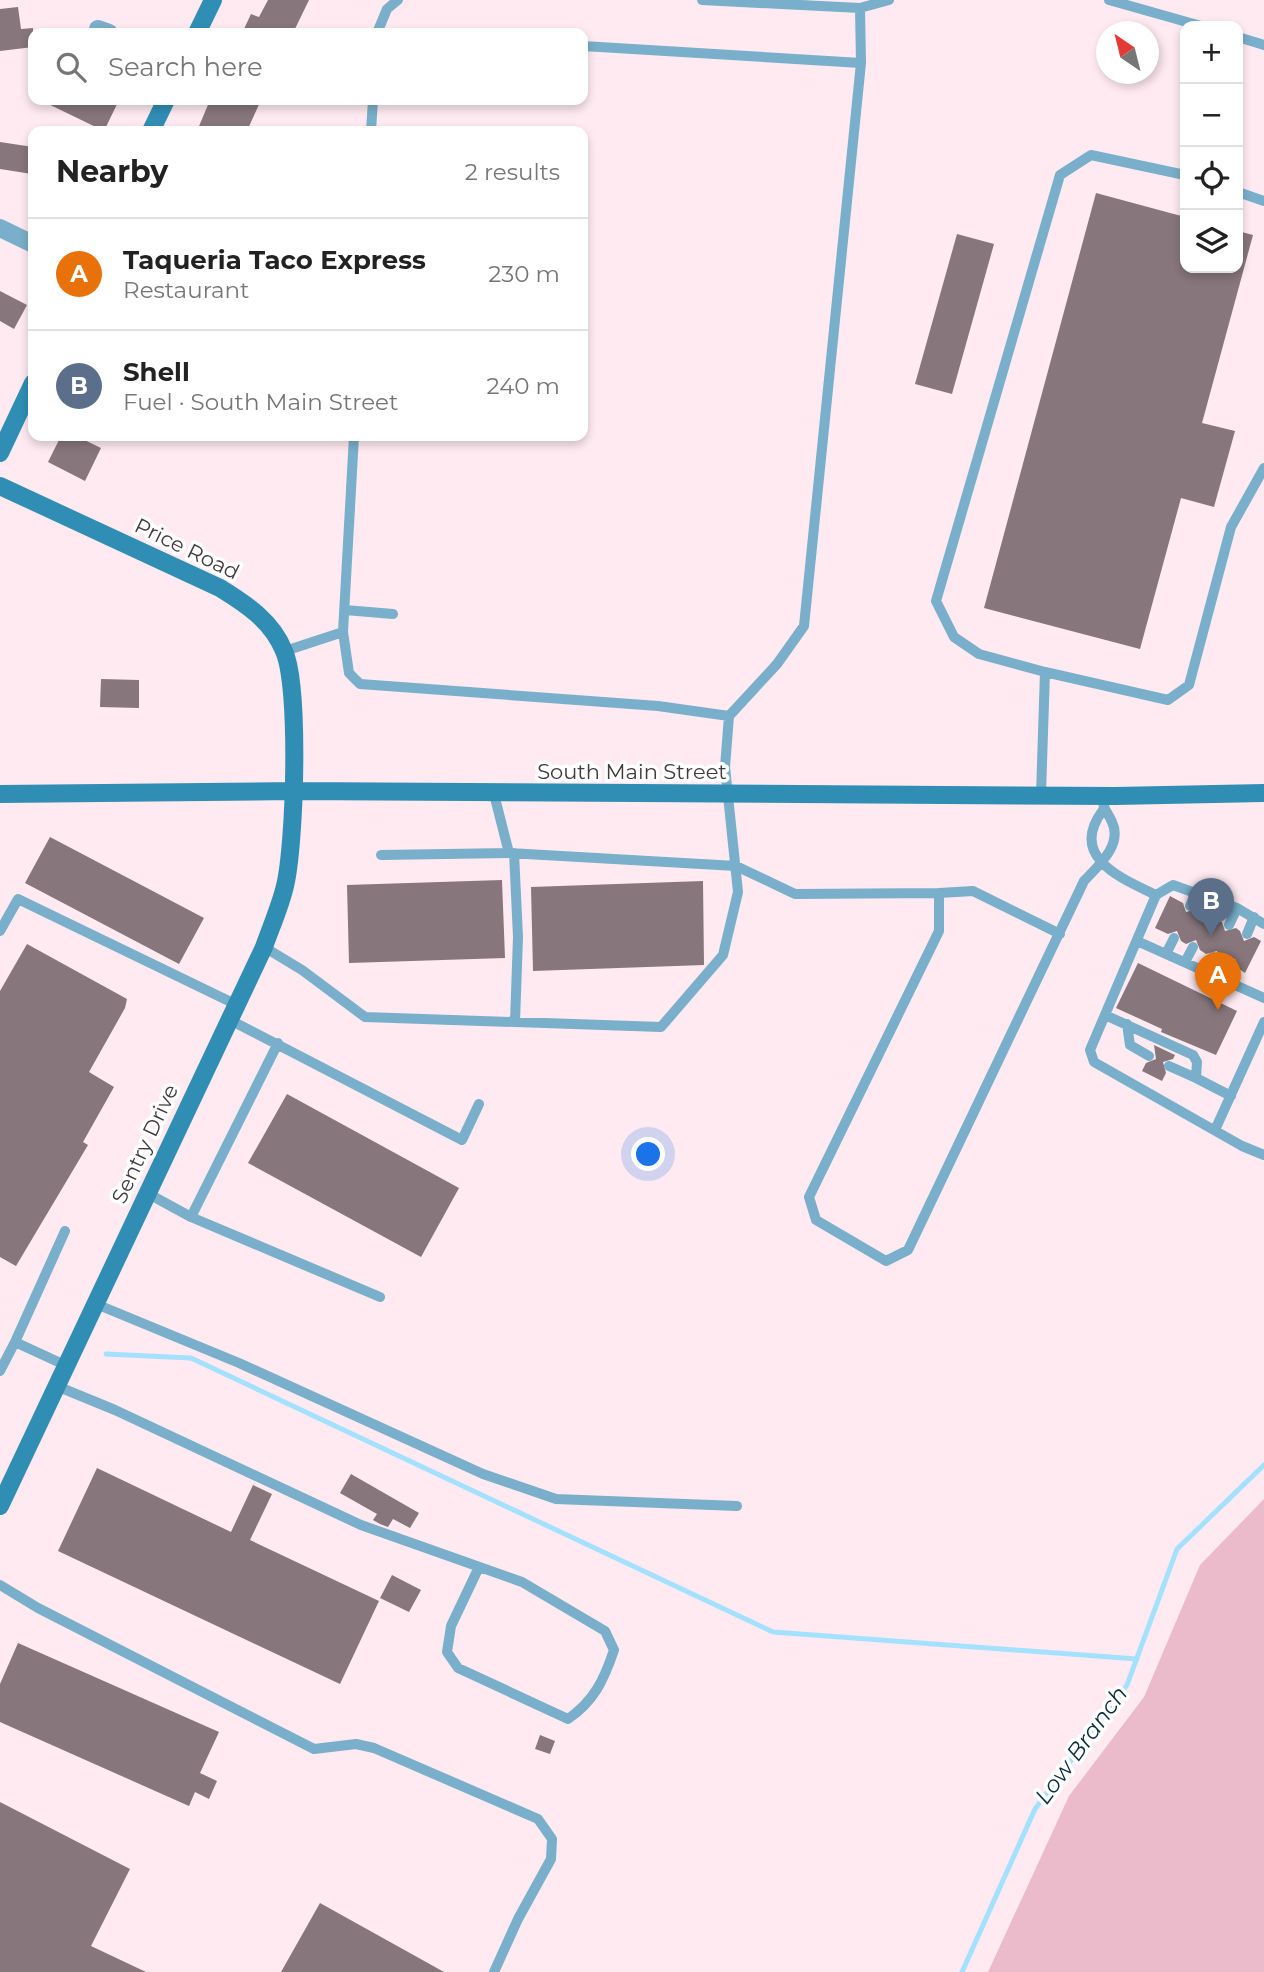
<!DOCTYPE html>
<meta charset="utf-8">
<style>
body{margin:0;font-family:Montserrat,sans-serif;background:#f6f6f6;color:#222}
.controls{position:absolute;right:21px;top:21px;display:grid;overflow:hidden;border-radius:14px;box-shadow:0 4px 10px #0003}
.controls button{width:63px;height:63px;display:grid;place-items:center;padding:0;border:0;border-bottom:2px solid #e0e0e0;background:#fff;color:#222;font:35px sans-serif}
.compass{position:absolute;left:1096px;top:21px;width:63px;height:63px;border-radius:50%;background:#fff;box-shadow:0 4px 10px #0003;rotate:325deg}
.you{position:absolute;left:649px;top:1155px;width:24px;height:24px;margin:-18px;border:5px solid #fff;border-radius:50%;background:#1a73e8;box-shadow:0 0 0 10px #1a73e833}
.badge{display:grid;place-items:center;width:46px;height:46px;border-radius:50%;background:#2563eb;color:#fff;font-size:23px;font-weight:700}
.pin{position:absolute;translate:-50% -58px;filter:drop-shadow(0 2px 4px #0008)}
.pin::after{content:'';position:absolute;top:37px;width:24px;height:21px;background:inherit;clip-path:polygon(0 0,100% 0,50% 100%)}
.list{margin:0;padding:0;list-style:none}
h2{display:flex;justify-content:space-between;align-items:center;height:91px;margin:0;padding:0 28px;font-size:30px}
h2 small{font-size:23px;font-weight:400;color:#767676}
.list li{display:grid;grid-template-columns:46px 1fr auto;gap:21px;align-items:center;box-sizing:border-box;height:112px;padding:0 28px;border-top:2px solid #e0e0e0}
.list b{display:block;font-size:26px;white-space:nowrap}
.list p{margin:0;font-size:23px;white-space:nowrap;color:#767676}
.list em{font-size:23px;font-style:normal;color:#767676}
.icon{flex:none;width:38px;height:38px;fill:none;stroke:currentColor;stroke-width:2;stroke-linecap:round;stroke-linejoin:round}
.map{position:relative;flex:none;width:1264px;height:1972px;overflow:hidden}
.search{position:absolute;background:#fff;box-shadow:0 4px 10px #0003;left:28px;top:28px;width:560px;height:77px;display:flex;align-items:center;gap:18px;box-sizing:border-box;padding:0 24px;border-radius:14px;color:#767676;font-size:26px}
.panel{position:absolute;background:#fff;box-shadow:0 4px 10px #0003;left:28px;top:126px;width:560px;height:315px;border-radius:14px}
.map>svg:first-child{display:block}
.green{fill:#ebbacb}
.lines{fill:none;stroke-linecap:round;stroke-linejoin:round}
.stream{stroke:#a4e1fe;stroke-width:5}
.building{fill:#87767b}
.lane{stroke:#79afca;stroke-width:10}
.street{stroke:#79afca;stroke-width:18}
.secondary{stroke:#308eb5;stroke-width:18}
.labels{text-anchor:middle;stroke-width:7;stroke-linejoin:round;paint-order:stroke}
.street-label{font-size:21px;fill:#423a3c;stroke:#fff}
.water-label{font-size:23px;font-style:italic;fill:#092e3e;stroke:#fff}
</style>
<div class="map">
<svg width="1264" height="1972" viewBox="0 0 1264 1972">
<rect width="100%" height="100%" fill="#feeaf0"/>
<path class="green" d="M 1264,1499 L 1264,1972 L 988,1972 L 1069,1796 L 1144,1697 L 1200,1565 Z"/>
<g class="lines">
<path class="stream" d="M 106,1354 L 191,1358 L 773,1632 L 1137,1659
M 962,1972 L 1035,1809 L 1127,1685 L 1177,1549 L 1264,1465"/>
</g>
<path class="building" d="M 268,0 L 309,0 L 293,33 L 253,33 L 244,29 L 251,14 L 259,17 Z
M 18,7 L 21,29 L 33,28 L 33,47 L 0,51 L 0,9 Z
M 40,100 L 119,100 L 104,131 Z
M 210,100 L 261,100 L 247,131 L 197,131 Z
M 0,142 L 33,147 L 32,174 L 0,169 Z
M 1096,193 L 1185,217 L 1185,268 L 1238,268 L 1238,231 L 1253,235 L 1202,423 L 1235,431 L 1214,507 L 1181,498 L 1140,649 L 984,608 Z
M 957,234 L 994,244 L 952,394 L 915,384 Z
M 0,291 L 27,305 L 14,329 L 0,321 Z
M 61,436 L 76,436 L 101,448 L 85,481 L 48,462 Z
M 101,679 L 139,680 L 139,708 L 100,707 Z
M 50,837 L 204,918 L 179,964 L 25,883 Z
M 502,880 L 505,958 L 349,963 L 347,885 Z
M 703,881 L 704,965 L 533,971 L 531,887 Z
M 1170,896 L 1183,903 L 1186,912 L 1197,909 L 1202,912 L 1206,922 L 1215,919 L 1222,922 L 1225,931 L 1236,928 L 1240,931 L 1244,941 L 1254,937 L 1261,941 L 1245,973 L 1239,969 L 1235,959 L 1225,963 L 1220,960 L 1217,951 L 1206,954 L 1200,950 L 1196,940 L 1186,944 L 1181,941 L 1177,931 L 1168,934 L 1155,928 Z
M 27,944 L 127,999 L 125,1008 L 89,1072 L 114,1087 L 83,1142 L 88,1145 L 16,1266 L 0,1257 L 0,991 Z
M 1138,963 L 1237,1011 L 1216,1055 L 1161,1032 L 1162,1029 L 1116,1008 Z
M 1154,1045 L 1175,1055 L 1173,1059 L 1163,1062 L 1166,1073 L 1162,1081 L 1142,1071 L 1146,1063 L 1156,1059 Z
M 287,1094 L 459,1188 L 421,1257 L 248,1163 Z
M 97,1468 L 231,1532 L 253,1485 L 272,1494 L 250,1540 L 379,1601 L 340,1684 L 58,1551 Z
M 351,1474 L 419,1513 L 410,1528 L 393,1519 L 388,1527 L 380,1524 L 373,1520 L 377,1514 L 340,1493 Z
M 392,1575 L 421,1590 L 409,1612 L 380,1598 Z
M 18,1643 L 219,1732 L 200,1773 L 217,1781 L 209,1799 L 195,1792 L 189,1806 L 0,1722 L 0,1684 Z
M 540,1735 L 555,1741 L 550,1754 L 535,1749 Z
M 0,1802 L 130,1869 L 91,1946 L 146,1972 L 0,1972 Z
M 320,1903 L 444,1972 L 281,1972 Z"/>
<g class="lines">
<path class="lane" d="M 702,0 L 860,8 L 889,0
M 1109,0 L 1201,26
M 377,33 L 387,9 L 398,0
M 1238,37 L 1264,45
M 583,46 L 861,63
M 371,131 L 373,100
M 1238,192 L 1264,201
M 354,436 L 343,632 L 349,673 L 360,684 L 658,706 L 729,716
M 345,610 L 393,614
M 285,651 L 343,632
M 1045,672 L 979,654 L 954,637 L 936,601 L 1060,175 L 1091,155 L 1185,175
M 494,794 L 509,853 L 736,866 L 795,894 L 939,893 L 939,931 L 809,1197 L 816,1220 L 886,1261 L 908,1250 L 1084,881 C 1098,866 1123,845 1112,822 C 1107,811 1103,809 1102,796
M 1041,794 L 1045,672 L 1168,700 L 1189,685 L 1231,527 L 1264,468
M 1103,810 C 1068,857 1121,878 1156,895
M 514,853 L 518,937 L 515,1022
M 381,855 L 509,853
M 939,893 L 973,891 L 1060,934
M 1190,906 L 1196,892
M 1209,915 L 1215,900
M 1264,924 L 1237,908 L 1173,885 L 1156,895 L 1090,1050 L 1094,1062 L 1242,1146 L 1264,1155
M 1229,925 L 1237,908
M 0,931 L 18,899 L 235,1004
M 1247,934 L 1254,917
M 1137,941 L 1264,998
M 264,947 L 302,970 L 365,1017 L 661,1027 L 723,955 L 738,892 L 725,767 L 729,716 L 777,664 L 804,626 L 861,63 L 860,8
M 1166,954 L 1174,938
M 1185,962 L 1193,947
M 1206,972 L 1213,957
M 1224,980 L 1232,966
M 1105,1015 L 1193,1055 L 1197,1062 L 1196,1078 L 1231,1096
M 228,1019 L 462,1140 L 479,1104
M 1127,1024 L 1130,1045 L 1149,1056
M 1169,1066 L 1196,1078
M 1215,1130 L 1264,1022
M 147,1193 L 191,1217 L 380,1297
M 191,1217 L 278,1043
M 96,1304 L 239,1363 L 483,1474 L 556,1499 L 737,1506
M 15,1342 L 65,1231
M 0,1371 L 15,1342 L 67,1366
M 59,1387 L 115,1410 L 361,1525 L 522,1582 L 605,1631 L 614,1650 C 604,1680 594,1701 568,1719 L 458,1668 L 447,1652 L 451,1626 L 479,1567
M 0,1585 L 38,1608 L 314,1749 L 356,1744 L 374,1748 L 538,1819 L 552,1839 L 551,1859 L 518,1919 L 494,1972"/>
<path class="street" d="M 98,29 L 109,33
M 0,228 L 33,244"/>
<path class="secondary" d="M 197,33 L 213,0
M 151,131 L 166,100
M 0,453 L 33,383
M 0,486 L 220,588 C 246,604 272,621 284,651 C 300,687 295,845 285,886 C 280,907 271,927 264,947 L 0,1506
M 0,794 L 293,791 L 1115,796 L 1264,793"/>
</g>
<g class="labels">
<g class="street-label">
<text transform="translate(187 549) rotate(26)" y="7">Price Road</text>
<text x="632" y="779">South Main Street</text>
<text transform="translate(145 1144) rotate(-65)" y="7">Sentry Drive</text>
</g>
<g class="water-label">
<text transform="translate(1081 1745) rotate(-54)" y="8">Low Branch</text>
</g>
</g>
</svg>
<div class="controls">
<button>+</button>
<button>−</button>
<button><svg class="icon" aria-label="locate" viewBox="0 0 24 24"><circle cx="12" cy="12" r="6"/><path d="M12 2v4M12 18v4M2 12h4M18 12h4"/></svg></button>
<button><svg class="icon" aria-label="layers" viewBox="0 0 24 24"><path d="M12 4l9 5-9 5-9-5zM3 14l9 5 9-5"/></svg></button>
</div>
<svg class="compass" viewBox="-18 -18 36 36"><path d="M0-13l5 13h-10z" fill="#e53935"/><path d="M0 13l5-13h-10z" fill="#767676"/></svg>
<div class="you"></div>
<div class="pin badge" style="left:1218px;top:1010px;background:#e8710a">A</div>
<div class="pin badge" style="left:1211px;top:936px;background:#5c6f8a">B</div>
<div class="search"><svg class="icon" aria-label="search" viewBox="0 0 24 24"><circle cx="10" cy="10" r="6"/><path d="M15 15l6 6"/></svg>Search here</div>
<section class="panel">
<h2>Nearby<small>2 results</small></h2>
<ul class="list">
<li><span class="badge" style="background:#e8710a">A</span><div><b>Taqueria Taco Express</b><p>Restaurant</p></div><em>230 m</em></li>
<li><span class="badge" style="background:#5c6f8a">B</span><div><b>Shell</b><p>Fuel · South Main Street</p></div><em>240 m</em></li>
</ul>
</section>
</div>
